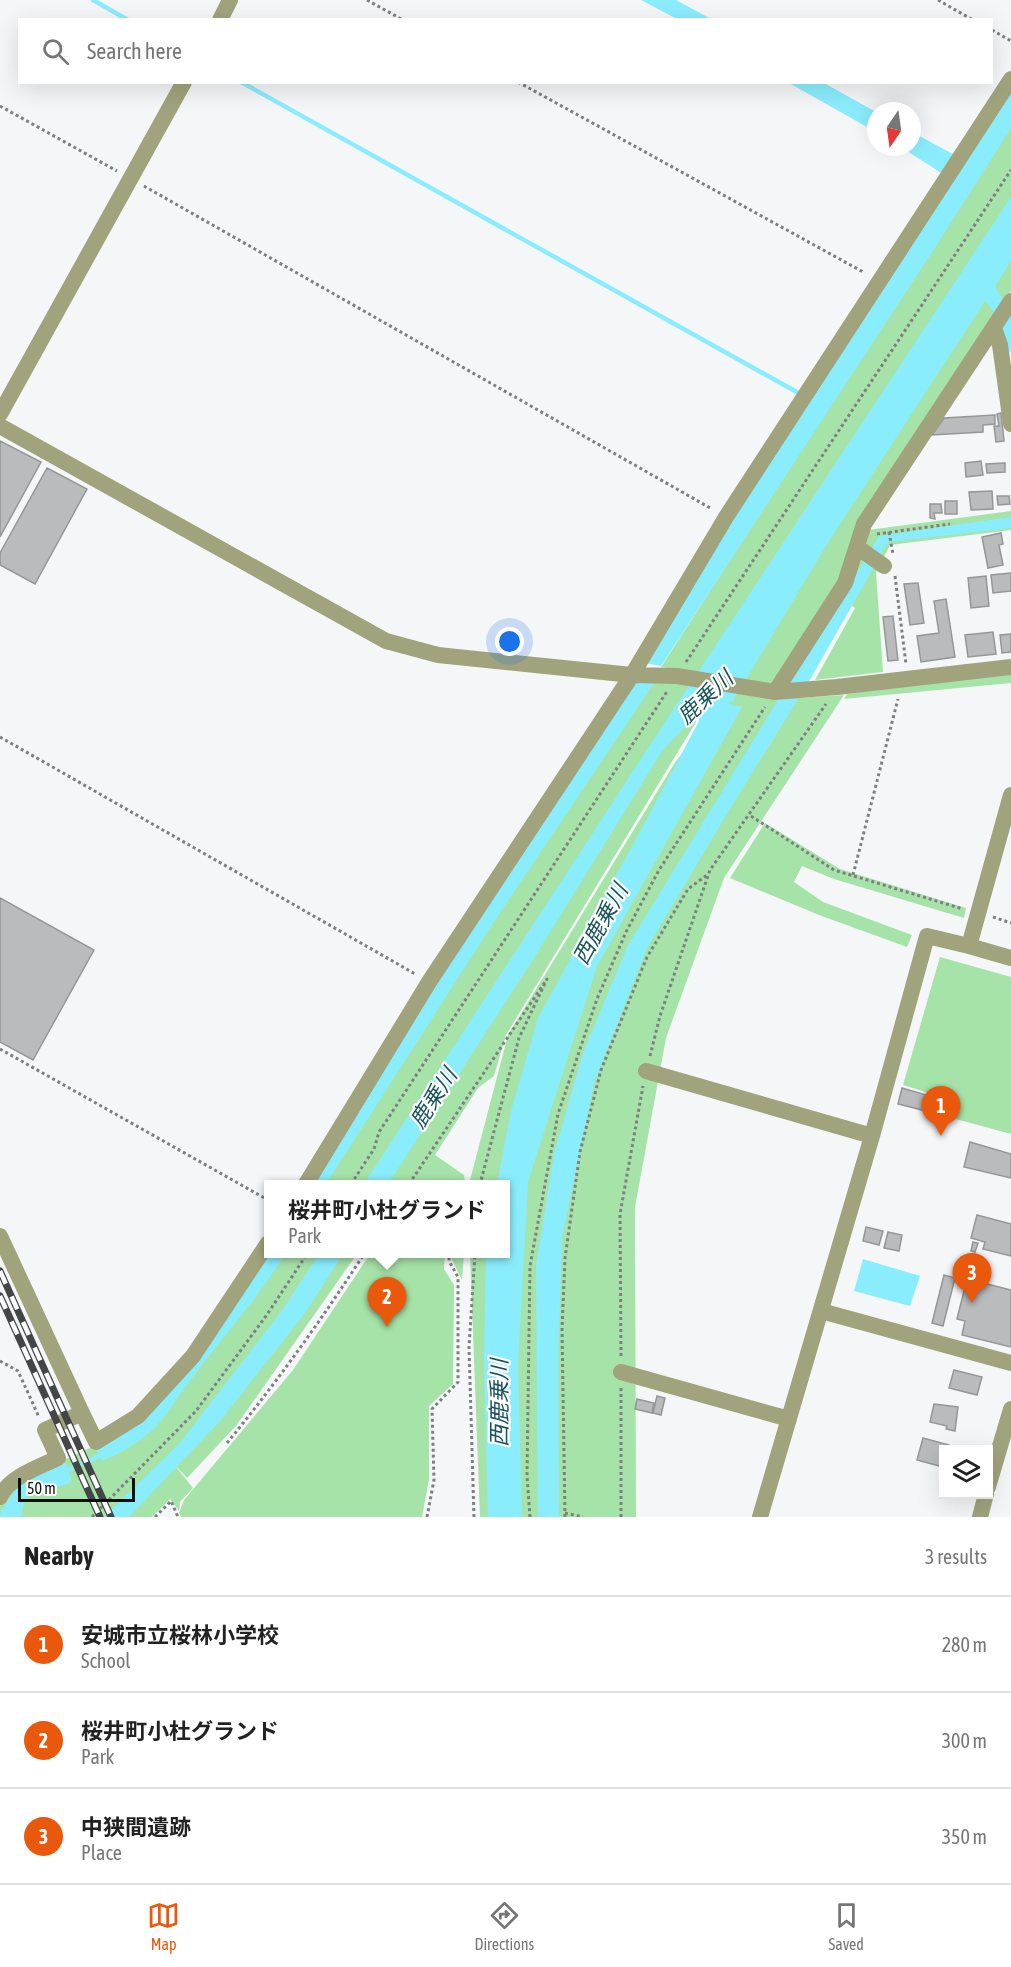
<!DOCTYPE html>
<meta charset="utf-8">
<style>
body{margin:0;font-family:"Asap Condensed","Noto Sans JP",sans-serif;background:#f2f2f2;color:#222}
.controls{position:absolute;right:18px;bottom:18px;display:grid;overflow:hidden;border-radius:0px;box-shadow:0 6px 24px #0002}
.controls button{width:54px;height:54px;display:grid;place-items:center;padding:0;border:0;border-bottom:2px solid #e0e0e0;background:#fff;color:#222;font:30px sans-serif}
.compass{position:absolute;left:867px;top:102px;width:54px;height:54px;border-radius:50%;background:#fff;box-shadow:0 6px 24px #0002;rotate:193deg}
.scale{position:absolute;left:18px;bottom:15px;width:117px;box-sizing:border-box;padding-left:6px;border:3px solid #0e0f0f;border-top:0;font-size:16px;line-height:21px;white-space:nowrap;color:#0e0f0f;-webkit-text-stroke:4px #fff;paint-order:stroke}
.you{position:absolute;left:510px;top:642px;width:21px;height:21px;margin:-15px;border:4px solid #fff;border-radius:50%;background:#1a73e8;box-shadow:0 0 0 9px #1a73e833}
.badge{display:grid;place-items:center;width:39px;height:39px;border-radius:50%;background:#ea580c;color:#fff;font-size:20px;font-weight:700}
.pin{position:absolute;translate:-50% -50px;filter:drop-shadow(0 2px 3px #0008)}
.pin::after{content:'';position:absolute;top:32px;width:21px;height:18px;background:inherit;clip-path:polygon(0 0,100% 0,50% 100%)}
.popup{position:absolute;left:264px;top:1180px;width:246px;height:78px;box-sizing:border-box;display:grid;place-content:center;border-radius:0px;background:#fff;filter:drop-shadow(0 2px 4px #0005);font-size:20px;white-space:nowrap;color:#767676}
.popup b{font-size:22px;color:#222}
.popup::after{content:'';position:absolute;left:50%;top:100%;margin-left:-12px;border:12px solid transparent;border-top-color:#fff}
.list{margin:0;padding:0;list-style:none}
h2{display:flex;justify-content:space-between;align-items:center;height:78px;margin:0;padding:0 24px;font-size:26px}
h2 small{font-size:20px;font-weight:400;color:#767676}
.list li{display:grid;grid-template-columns:39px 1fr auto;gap:18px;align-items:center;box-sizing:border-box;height:96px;padding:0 24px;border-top:2px solid #e0e0e0}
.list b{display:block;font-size:22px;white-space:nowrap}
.list p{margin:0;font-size:20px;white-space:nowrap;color:#767676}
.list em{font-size:20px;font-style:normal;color:#767676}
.icon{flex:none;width:33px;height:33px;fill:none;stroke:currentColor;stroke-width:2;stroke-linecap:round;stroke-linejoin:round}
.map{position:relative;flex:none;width:1011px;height:1517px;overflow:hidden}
.search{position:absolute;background:#fff;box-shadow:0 6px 24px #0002;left:18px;right:18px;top:18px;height:66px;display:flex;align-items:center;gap:15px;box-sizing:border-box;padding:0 21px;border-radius:0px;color:#767676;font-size:22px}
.sheet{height:366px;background:#fff}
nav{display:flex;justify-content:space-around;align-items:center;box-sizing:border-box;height:84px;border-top:2px solid #e0e0e0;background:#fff;font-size:16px;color:#767676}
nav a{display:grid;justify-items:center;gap:3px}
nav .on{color:#ea580c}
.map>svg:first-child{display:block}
.green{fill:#a6e3a8}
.water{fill:#8aedfd}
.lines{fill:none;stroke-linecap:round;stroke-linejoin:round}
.stream{stroke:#8aedfd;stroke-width:4.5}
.building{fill:#babbbd;stroke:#959698;stroke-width:1.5}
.path{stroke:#7e7f80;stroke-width:3;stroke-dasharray:3 3;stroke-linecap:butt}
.minor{stroke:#a0a37c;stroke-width:16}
.tertiary{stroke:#a0a37c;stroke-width:16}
.rail-casing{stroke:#444546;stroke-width:7}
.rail{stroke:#fff;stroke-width:4.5;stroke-dasharray:14;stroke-linecap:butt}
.labels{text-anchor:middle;stroke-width:4.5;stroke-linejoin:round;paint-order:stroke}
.water-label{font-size:22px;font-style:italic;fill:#1a545c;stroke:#fff}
</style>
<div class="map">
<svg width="1011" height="1517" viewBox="0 0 1011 1517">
<rect width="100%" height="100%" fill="#f5f6f8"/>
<path class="green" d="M 1011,113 L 1011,291 L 858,525 L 843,574 L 771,685 L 661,667 L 906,287 Z
M 1011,511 L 1011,530 L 890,545 L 876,572 L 883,672 L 815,680 L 855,608 L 840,598 L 868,530 Z
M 1011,672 L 1011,683 L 844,699 L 847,694 Z
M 632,678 L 688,684 L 696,722 L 506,1035 L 494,1076 L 478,1088 L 435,1155 L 464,1175 L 465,1184 L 308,1184 Z
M 732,693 L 799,698 L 844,695 L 724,878 L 666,1038 L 635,1207 L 636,1517 L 480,1517 L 470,1254 L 506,1254 L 506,1184 L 469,1184 L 508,1035 L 676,761 Z
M 765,823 L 840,869 L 966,908 L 964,918 L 834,879 L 802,866 L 794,882 L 823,902 L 912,935 L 907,947 L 819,915 L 730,878 Z
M 940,957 L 1011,977 L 1011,1134 L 926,1111 L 932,1094 L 903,1085 Z
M 268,1254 L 357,1254 L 236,1426 L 187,1478 L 173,1463 L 193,1488 L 180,1502 L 179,1511 L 170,1499 L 152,1517 L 0,1517 L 0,1506 L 3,1496 L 25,1478 L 96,1445 L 137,1419 Z
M 370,1254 L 445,1254 L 444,1269 L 454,1285 L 453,1384 L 429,1406 L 429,1480 L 422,1517 L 181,1517 L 179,1513 L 184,1500 L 293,1370 Z
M 449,1254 L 464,1254 L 462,1280 Z"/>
<path class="water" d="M 641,0 L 676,0 L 711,19 L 677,19 Z
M 1011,82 L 1011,128 L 936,246 L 661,666 L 645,663 L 773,452 L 949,178 L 901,147 L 912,147 L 912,132 L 962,159 Z
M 789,83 L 824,83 L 876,112 L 876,132 Z
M 1011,197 L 1011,261 L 995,286 L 1011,315 L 1011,353 C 999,340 1000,314 985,301 L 827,544 L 733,701 L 727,703 L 742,707 L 597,966 L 528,1182 L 518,1364 L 522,1517 L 488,1517 L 484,1361 L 486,1254 L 506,1254 L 506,1184 L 497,1184 L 511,1111 L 538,1018 L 642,828 L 699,721 L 699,712 L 662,751 L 534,958 L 388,1184 L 364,1184 L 673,710 Z
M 1011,517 L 1011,528 L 888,542 L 807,685 L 788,686 L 879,536 Z
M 636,678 L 656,680 L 495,920 L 326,1184 L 309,1184 L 373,1078 Z
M 800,696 L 728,812 L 647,948 L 594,1083 L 562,1238 L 558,1360 L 559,1517 L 538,1517 L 536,1266 L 554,1154 L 583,1053 L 628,945 L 780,697 Z
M 268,1254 L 285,1254 C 256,1301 219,1342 186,1386 C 174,1402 164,1421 149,1433 C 135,1445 118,1454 102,1461 L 95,1448 L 138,1423 Z
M 319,1254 L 343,1254 L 305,1313 L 220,1421 L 129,1517 L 104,1517 L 179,1444 L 283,1309 Z
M 863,1259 L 920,1276 L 910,1306 L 854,1291 Z
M 64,1459 L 72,1482 L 25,1498 L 21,1517 L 0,1517 L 1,1511 L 21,1481 Z"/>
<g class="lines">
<path class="stream" d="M 93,0 L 128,20
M 241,82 L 802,395
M 63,1472 L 104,1454"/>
</g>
<path class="building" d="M 1001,413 L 1004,441 L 996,442 L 994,426 L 999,426 L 997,414 Z
M 995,415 L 995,424 L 983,425 L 983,432 L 932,435 L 944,418 Z
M 0,441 L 41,462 L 0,537 Z
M 981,461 L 983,475 L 966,477 L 965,463 Z
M 1005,463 L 1005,472 L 987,473 L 986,464 Z
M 47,468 L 87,489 L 35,584 L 0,565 L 0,553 Z
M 992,491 L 993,509 L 971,510 L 969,492 Z
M 997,496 L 1009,496 L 1010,504 L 998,505 Z
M 945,501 L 957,501 L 957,514 L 945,514 Z
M 930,504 L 941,504 L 942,513 L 934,513 L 935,519 L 930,518 Z
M 1001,533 L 1003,544 L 999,545 L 1003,565 L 988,568 L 982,537 Z
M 1011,573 L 1011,591 L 993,593 L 991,575 Z
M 986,576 L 989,606 L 971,608 L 968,578 Z
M 918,583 L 924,623 L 910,625 L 904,584 Z
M 946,599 L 955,657 L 921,662 L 917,636 L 939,633 L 934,601 Z
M 893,616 L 898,660 L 888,661 L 883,617 Z
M 993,632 L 996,654 L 968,657 L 965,635 Z
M 1011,634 L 1011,652 L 1002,653 L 1000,635 Z
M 0,898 L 94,950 L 33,1060 L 0,1042 Z
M 902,1088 L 926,1095 L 922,1110 L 898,1104 Z
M 970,1142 L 1011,1154 L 1011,1178 L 964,1167 Z
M 977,1215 L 1011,1224 L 1011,1256 L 983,1249 L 985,1242 L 971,1238 Z
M 866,1227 L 883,1231 L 879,1245 L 863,1241 Z
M 888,1232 L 902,1235 L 899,1251 L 884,1248 Z
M 973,1242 L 978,1243 L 975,1252 L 971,1251 Z
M 944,1275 L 955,1278 L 943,1326 L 932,1323 Z
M 967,1279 L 1011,1290 L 1011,1347 L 962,1335 L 965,1321 L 957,1319 Z
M 954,1370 L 982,1377 L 977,1395 L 949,1388 Z
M 657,1396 L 665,1398 L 661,1415 L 653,1413 Z
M 637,1399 L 654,1403 L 652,1413 L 635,1409 Z
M 934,1404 L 958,1407 L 955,1431 L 946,1429 L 947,1426 L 930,1422 Z
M 923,1438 L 949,1445 L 948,1450 L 944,1450 L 943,1467 L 917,1460 Z"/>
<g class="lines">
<path class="path" d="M 367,0 L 403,20
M 938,0 L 973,20
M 992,30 L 1011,41
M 518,82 L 865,273
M 0,106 L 117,171
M 144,186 L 712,509
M 889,532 L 893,554
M 877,534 L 950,524
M 895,576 L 906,664
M 686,662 L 1011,170
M 0,737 L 417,975
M 751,816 L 834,870 L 963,909
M 853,875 L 898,699
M 993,917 L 1011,923
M 0,1049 L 268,1200
M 650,1056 L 660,1016 L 710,870 L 826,704
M 351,1184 L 374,1149 L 379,1132 L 668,690
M 409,1184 L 547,979 L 519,1038 L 480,1184
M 621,1356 L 620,1214 L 643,1086
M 0,1361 L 18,1371 L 39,1417
M 227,1443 C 277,1382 322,1319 364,1254
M 565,1513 L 583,1517
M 92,1517 L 196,1411 L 266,1316 L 307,1254
M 155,1517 L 171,1501 L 178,1517
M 427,1517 L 434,1480 L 432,1409 L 458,1382 L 458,1277 L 449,1261 L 449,1254
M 474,1517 L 469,1347 L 475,1254
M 530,1517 L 527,1476 L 530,1266 L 558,1114 L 597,999 L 626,932 L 659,870 L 765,707
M 565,1517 L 562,1329 L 565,1258 L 580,1152 L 601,1070 L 647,957 L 688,889 L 707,875
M 621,1517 L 621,1387"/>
<path class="minor" d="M 994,328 L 1000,345 L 1011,424
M 0,426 L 386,641 L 438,655 L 632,675 L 677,676 L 775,692 L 837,687 L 1011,667
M 857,547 L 884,566
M 775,692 L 845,583 L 864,524 L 1011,301
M 969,946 L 1011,795
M 646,1071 L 872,1136
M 306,1184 L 429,982 L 632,675 L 726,517 L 1011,79
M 0,1236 L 82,1413
M 821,1311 L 1011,1363
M 621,1372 L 789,1419
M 988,1487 L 1011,1409
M 0,1497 C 9,1477 39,1467 58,1458 L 45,1430 L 82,1413 L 96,1442 L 138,1416 L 193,1356 L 268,1243
M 760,1517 L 872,1136 L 927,936 L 969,946 L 1011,958
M 980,1517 L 986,1494"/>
<path class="tertiary" d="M 220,20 L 230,0
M 0,414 L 184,82"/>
<defs>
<path id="rail" d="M 0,1271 L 111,1517
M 0,1296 L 100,1517"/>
</defs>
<use href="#rail" class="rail-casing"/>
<use href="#rail" class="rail"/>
</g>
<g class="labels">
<g class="water-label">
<text transform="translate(705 697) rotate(-43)" y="8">鹿乗川</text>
<text transform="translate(600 924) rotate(-61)" y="8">西鹿乗川</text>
<text transform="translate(433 1098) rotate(-57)" y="8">鹿乗川</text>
<text transform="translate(499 1403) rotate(-90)" y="8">西鹿乗川</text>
</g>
</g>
</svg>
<div class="controls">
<button><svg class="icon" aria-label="layers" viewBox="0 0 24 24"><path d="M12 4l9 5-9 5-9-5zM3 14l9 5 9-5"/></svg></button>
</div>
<svg class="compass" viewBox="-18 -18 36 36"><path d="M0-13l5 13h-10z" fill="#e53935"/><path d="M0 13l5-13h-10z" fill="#767676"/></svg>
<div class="scale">50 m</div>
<div class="you"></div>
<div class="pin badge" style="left:941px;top:1136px">1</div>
<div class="pin badge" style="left:387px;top:1327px">2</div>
<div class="popup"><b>桜井町小杜グランド</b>Park</div>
<div class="pin badge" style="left:972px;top:1303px">3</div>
<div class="search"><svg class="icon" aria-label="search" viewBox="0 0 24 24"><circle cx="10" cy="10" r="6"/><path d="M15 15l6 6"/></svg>Search here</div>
</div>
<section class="sheet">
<h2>Nearby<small>3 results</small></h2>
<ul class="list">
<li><span class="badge">1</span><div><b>安城市立桜林小学校</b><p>School</p></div><em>280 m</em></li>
<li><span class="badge">2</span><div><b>桜井町小杜グランド</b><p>Park</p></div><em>300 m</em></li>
<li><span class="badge">3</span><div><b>中狭間遺跡</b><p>Place</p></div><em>350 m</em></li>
</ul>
</section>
<nav>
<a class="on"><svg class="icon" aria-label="map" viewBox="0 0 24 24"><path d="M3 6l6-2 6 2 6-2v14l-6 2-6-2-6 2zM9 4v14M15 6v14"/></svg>Map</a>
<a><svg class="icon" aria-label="directions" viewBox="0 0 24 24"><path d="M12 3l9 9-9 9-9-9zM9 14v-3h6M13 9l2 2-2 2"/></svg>Directions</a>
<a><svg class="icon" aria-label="saved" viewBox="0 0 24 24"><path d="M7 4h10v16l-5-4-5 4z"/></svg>Saved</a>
</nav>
